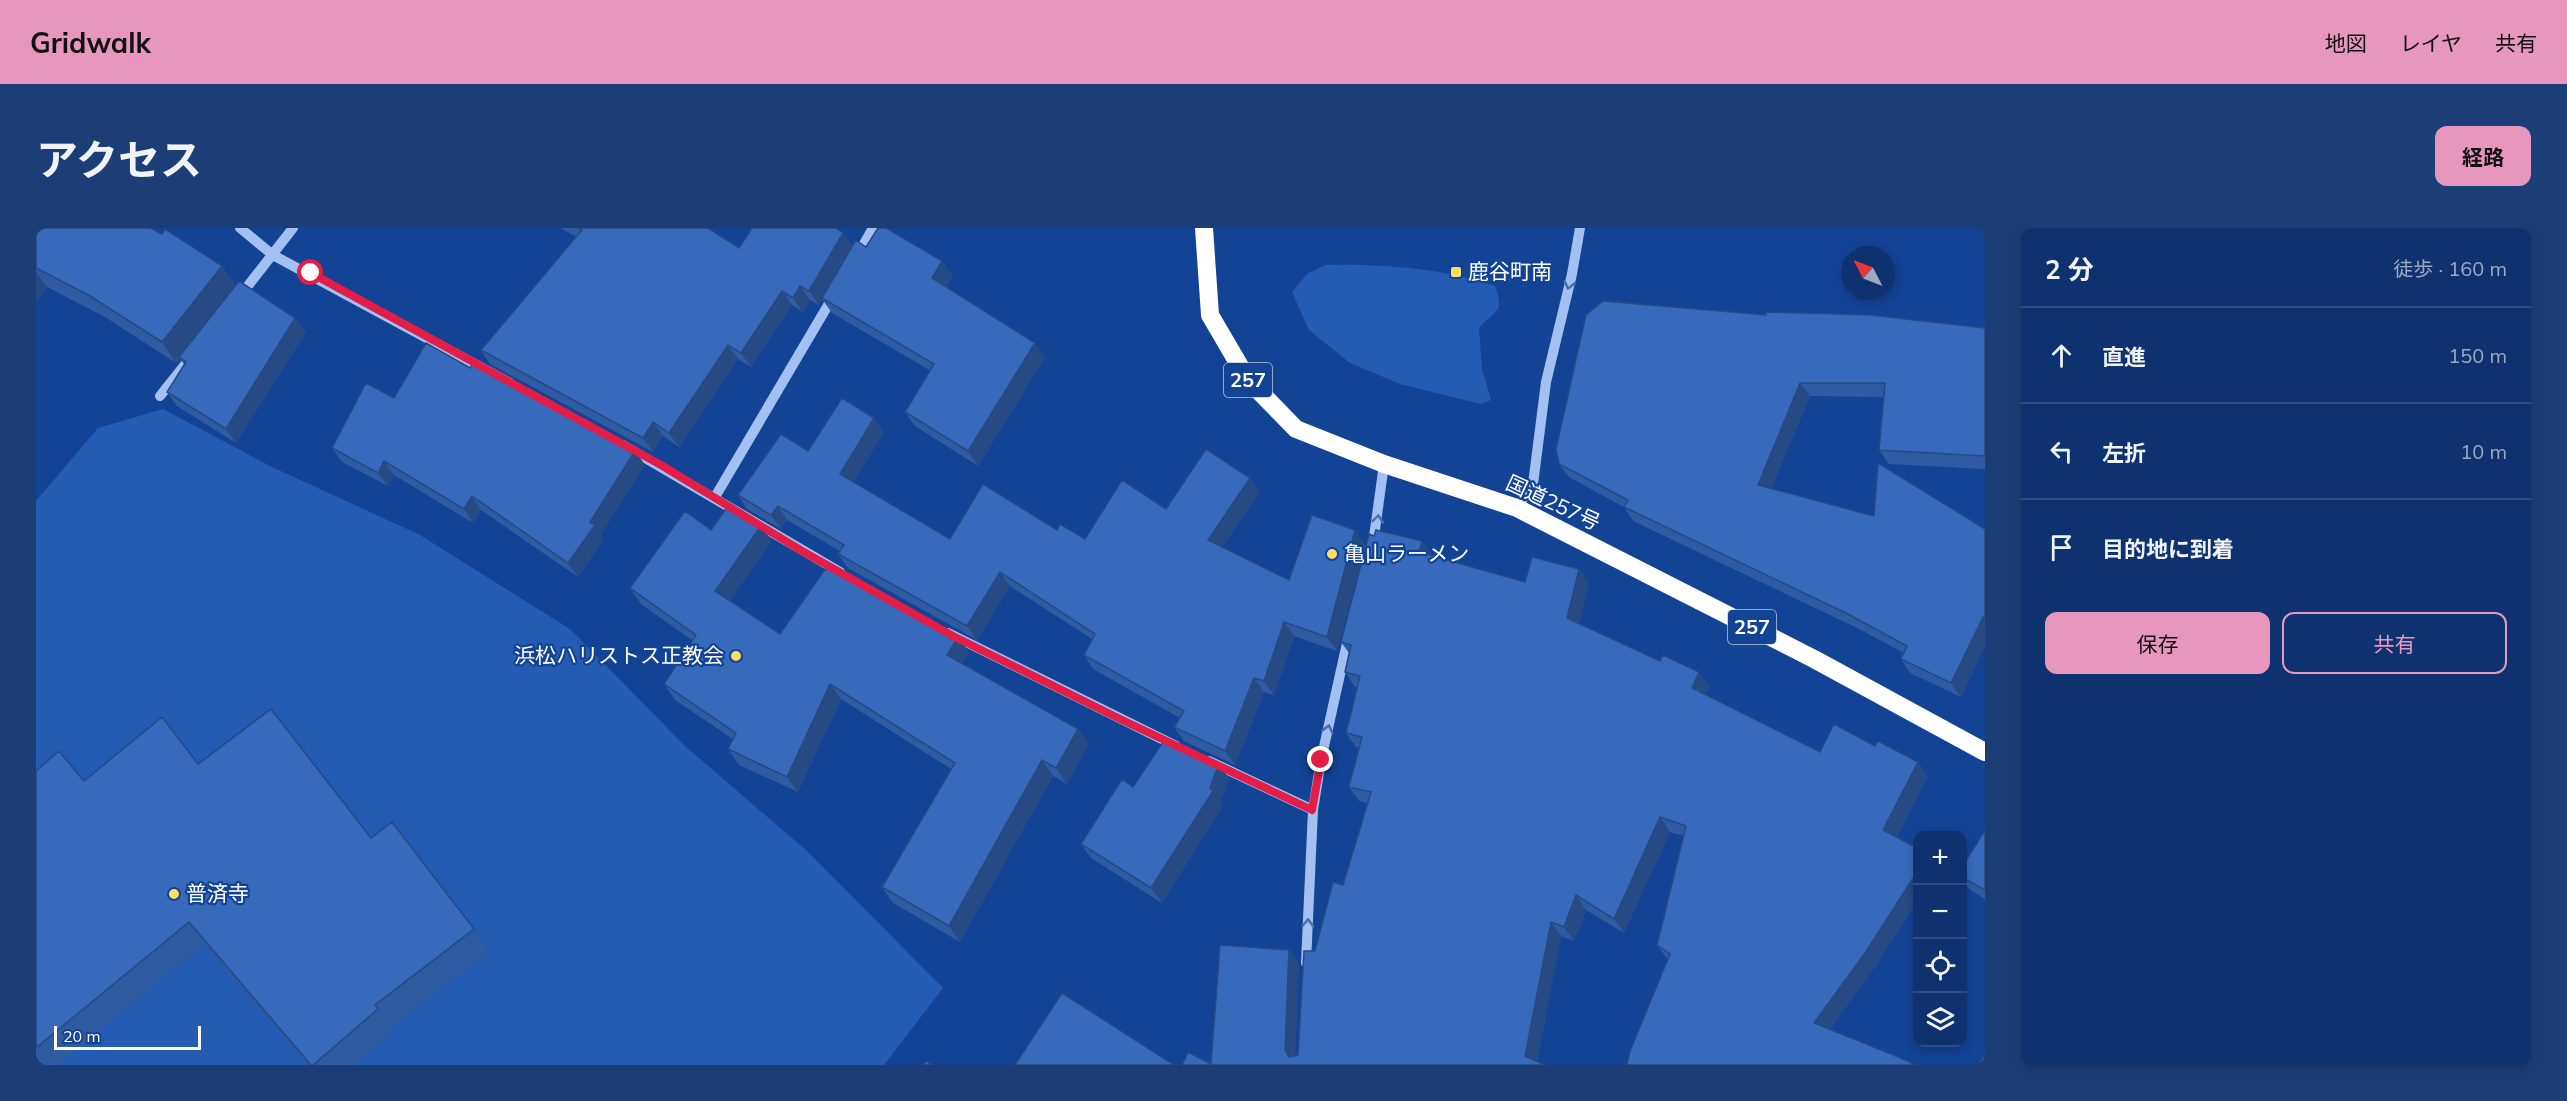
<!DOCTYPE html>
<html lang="ja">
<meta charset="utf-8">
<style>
body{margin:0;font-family:Mulish,"Noto Sans JP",sans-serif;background:#1c3e77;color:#f1f3f6}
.controls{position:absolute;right:18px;bottom:18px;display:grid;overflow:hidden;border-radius:12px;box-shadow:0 3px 9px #0003}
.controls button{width:54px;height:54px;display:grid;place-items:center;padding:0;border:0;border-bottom:2px solid #2e4d82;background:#0e326f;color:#f1f3f6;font:30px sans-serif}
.compass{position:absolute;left:1805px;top:18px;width:54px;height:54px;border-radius:50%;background:#0e326f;box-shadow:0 3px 9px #0003;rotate:312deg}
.scale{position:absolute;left:18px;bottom:15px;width:147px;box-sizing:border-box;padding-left:6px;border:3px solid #fff;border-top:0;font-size:16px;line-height:21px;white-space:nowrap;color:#fff;-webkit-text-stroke:4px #134394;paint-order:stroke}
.stop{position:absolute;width:18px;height:18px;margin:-14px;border:4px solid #e11d48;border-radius:50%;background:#fff}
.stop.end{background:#e11d48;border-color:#fff;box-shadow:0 2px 6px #0008}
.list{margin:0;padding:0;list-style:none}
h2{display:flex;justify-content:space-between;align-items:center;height:78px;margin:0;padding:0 24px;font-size:26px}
h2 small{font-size:20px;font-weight:400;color:#9baac3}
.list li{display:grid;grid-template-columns:39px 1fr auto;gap:18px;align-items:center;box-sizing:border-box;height:96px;padding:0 24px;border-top:2px solid #2e4d82}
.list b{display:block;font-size:22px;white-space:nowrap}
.list em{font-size:20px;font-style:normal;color:#9baac3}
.actions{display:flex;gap:12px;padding:18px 24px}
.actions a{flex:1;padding:14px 0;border:2px solid #e797bd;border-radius:12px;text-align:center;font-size:21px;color:#e797bd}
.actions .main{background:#e797bd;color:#111}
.icon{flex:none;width:33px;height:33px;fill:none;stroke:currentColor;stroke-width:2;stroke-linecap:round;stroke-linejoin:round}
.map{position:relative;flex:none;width:1949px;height:837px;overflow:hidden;border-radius:12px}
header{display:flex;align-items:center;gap:36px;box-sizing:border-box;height:84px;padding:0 30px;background:#e797bd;color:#111}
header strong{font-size:28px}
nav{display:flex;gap:33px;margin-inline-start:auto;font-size:21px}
.intro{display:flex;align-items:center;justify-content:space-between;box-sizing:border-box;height:144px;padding:0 36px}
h1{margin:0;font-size:42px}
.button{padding:15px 27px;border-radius:12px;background:#e797bd;color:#111;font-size:21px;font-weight:700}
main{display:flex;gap:36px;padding:0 36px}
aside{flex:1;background:#0e326f;border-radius:12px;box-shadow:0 3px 9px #0003}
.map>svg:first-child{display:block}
.green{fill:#255cb3}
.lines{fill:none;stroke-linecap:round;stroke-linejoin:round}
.minor{stroke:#a2c1f2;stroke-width:10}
.highway{stroke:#fff;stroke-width:18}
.wall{fill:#2f5ba1}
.shaded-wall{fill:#264a83}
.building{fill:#376abb;stroke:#264a83;stroke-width:1.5}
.oneway{stroke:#456fb5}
.route{stroke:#e11d48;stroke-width:8}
.poi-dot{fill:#ffdc63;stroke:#134394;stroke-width:2}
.labels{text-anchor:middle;stroke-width:4.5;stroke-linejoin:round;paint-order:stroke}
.shield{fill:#134394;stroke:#b8c7df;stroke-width:1.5}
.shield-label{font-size:20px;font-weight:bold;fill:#fff}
.poi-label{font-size:21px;fill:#fff;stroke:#134394;text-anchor:start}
.street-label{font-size:21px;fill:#fff;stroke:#134394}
</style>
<header>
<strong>Gridwalk</strong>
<nav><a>地図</a><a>レイヤ</a><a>共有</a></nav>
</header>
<div class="intro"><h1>アクセス</h1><a class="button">経路</a></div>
<main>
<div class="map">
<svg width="1949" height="837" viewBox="0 0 1949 837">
<rect width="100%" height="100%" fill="#134394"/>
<path class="green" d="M 1289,37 C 1343,36 1408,40 1459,58 C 1469,86 1459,81 1443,100 L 1446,141 L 1455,172 L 1445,176 L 1364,156 L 1314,135 L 1273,102 L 1256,64 L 1271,46 Z
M 127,181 L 236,239 L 384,307 L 534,401 L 649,518 L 771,623 L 907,760 L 848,837 L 0,837 L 0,273 L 62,200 Z"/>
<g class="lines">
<path class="minor" d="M 204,0 L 237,27 L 474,155
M 821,28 L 837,0
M 204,68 L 257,0
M 124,168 L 151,134
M 587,217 L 804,344
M 679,269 L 798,67
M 1481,280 L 1497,256 L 1510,154 L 1536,46 L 1544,0
M 1337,316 L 1348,236
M 912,405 L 1140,518
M 1173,533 L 1277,582
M 1270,735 L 1277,582 L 1285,532 L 1313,406"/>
<path class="highway" d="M 1168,0 L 1174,87 L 1212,152 L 1260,201 L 1348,236 L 1481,280 L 1778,431 L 1949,524"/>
</g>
<path class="wall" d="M 0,0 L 199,57 L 259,90 L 270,104 L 200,215 L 141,178 L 131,164 L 148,136 L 144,131 L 140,135 L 69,89 L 11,59 L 0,74 Z
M 524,0 L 672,0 L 703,20 L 817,18 L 830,19 L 917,47 L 910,59 L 1009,129 L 942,238 L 879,198 L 869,184 L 895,143 L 796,85 L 786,71 L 783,77 L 774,72 L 767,84 L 756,77 L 715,139 L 702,131 L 643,219 L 627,208 L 617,224 L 454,136 L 445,122 L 541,9 Z
M 1730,87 L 1949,100 L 1949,241 L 1853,236 L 1843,222 L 1848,169 L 1774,168 L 1735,261 L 1838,288 L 1949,301 L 1949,418 L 1925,469 L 1874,445 L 1865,431 L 1868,425 L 1821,400 L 1597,293 L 1588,279 L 1533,249 L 1523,236 Z
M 434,140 L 599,223 L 609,237 L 565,306 L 568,311 L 542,349 L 445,282 L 437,295 L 358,247 L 352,258 L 306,234 L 296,220 L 358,170 Z
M 848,204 L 817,254 L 914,311 L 1021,302 L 1049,311 L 1214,250 L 1224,264 L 1186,319 L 1253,352 L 1329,316 L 1301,423 L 1258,408 L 1238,467 L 1228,464 L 1199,537 L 1148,513 L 1138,499 L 1144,490 L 1057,441 L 1048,427 L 1056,411 L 974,358 L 941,412 L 812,340 L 802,326 L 804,323 L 751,292 L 745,301 L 711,281 L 702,267 L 772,223 Z
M 675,302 L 736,313 L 694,372 L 744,406 L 933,424 L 926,435 L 1042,501 L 1053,516 L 1031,556 L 1017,548 L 924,714 L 857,675 L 846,659 L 915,541 L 805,471 L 762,564 L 703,537 L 692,521 L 697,511 L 639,472 L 628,456 L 657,413 L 605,376 L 594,360 Z
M 1340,302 L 1386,313 L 1396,328 L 1489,354 L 1496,329 L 1543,341 L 1553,356 L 1543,396 L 1624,433 L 1627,427 L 1663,444 L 1673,458 L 1669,467 L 1784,524 L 1798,496 L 1839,518 L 1842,513 L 1882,534 L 1892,549 L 1861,609 L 1881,620 L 1881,673 L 1839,739 L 1794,801 L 1872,833 L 1879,837 L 1591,837 L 1594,823 L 1632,732 L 1621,717 L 1648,608 L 1634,604 L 1588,705 L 1550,682 L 1538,713 L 1525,708 L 1501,833 L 1509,837 L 1146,837 L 1152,824 L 1175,836 L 1184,717 L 1253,722 L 1263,736 L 1259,828 L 1262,827 L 1268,723 L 1279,723 L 1297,654 L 1307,657 L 1331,575 L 1323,573 L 1313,559 L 1323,520 L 1320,519 L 1310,505 L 1321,459 L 1319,459 L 1309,444 L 1313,425 L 1305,414 L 1333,306 L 1338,308 Z
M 162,536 L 335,610 L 438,701 L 453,724 L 355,799 L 358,803 L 319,837 L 272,837 L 168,716 L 22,837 L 0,837 L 0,543 L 48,553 Z
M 1183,536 L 1193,551 L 1185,573 L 1187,577 L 1126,675 L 1055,630 L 1045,616 L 1097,559 Z
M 1949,602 L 1949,671 L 1933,661 L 1926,652 L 1926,639 Z"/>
<path class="shaded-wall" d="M 807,5 L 817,19 L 783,77 L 773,63 Z
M 906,33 L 917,47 L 906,65 L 896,50 Z
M 186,38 L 201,59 L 143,129 L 144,131 L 140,135 L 126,114 Z
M 0,44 L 11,59 L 0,74 Z
M 764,58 L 774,72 L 767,84 L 757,70 Z
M 746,63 L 756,77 L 715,139 L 705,125 Z
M 259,90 L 270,104 L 200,215 L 190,201 Z
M 999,115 L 1009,129 L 942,238 L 932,223 Z
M 692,117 L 702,131 L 643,219 L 633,205 Z
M 1764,155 L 1774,168 L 1731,271 L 1722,257 Z
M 838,190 L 848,204 L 813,260 L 804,246 Z
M 617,194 L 627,208 L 617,224 L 607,210 Z
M 599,223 L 609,237 L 565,306 L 568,311 L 542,349 L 532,335 L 554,294 Z
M 348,233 L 358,247 L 352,258 L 342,245 Z
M 1214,250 L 1224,264 L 1182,326 L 1172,312 Z
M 436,268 L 445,282 L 437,295 L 428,281 Z
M 742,278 L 751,292 L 745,301 L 735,287 Z
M 725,298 L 736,313 L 690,378 L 679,363 Z
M 1319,302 L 1329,316 L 1301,423 L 1291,409 Z
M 1386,313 L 1396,327 L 1393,339 L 1383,324 Z
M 1543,341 L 1553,356 L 1541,405 L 1531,390 Z
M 964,344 L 974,358 L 941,412 L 931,398 Z
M 1947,389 L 1949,392 L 1949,418 L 1925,469 L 1915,455 Z
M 1248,394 L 1258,408 L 1238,467 L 1228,453 Z
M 922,409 L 933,424 L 922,442 L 911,427 Z
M 1663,444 L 1673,458 L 1666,474 L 1656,460 Z
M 1218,450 L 1228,464 L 1199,537 L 1189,523 Z
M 794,456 L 805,471 L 762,564 L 751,549 Z
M 1042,501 L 1053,516 L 1031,556 L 1020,540 Z
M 1006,532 L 1017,548 L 924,714 L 913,698 Z
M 1882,534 L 1892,549 L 1857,617 L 1847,602 Z
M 1183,536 L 1193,551 L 1185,573 L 1187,577 L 1126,675 L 1115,660 L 1174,560 Z
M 1624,589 L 1634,604 L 1588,705 L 1578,691 Z
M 1881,644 L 1881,673 L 1839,739 L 1788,809 L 1778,795 Z
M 1540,667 L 1550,682 L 1538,713 L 1528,699 Z
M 1515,694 L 1525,708 L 1500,837 L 1489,828 Z
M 1253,722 L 1263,736 L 1259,837 L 1249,822 Z"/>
<path class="building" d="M 0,0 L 114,0 L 126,6 L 129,1 L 186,38 L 126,114 L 54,68 L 0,40 Z
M 542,0 L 672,0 L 703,20 L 716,0 L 800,0 L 807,5 L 773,63 L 764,58 L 757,70 L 746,63 L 705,125 L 692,117 L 633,205 L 617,194 L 607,210 L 445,122 L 546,2 Z
M 842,0 L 850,0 L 906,33 L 896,50 L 999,115 L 932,223 L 869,184 L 898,136 L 786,70 L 820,12 L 830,19 Z
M 203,53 L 259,90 L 190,201 L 131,164 L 150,134 L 143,129 Z
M 1567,73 L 1730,87 L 1730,84 L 1834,87 L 1949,100 L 1949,228 L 1843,222 L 1849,155 L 1764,155 L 1722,257 L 1838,288 L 1842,235 L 1949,301 L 1949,390 L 1947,389 L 1915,455 L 1865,431 L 1871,418 L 1812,386 L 1588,279 L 1592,272 L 1523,236 L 1520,221 L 1550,87 Z
M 390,115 L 434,140 L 437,135 L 599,223 L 554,294 L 559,297 L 532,335 L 436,268 L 428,281 L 348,233 L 342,245 L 296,220 L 330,155 L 358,170 Z
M 806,170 L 838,190 L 804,246 L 914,311 L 947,256 L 1021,302 L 1024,296 L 1049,311 L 1086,252 L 1130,281 L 1170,221 L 1214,250 L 1172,312 L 1253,352 L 1276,287 L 1319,302 L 1291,409 L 1248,394 L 1228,453 L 1218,450 L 1189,523 L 1138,499 L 1148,483 L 1048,427 L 1059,406 L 964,344 L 931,398 L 802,326 L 808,317 L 742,278 L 735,287 L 702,267 L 745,206 L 772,223 Z
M 692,278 L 725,298 L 679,363 L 744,406 L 792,337 L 922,409 L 911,427 L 1042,501 L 1020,540 L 1006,532 L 913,698 L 846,659 L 919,535 L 794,456 L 751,549 L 692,521 L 700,505 L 628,456 L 660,407 L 594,360 L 649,283 L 675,302 Z
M 1340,302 L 1386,313 L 1383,324 L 1489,354 L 1496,329 L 1543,341 L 1531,390 L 1624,433 L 1627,427 L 1663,444 L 1656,460 L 1784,524 L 1798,496 L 1839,518 L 1842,513 L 1882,534 L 1847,602 L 1881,620 L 1881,644 L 1829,725 L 1778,795 L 1872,833 L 1879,837 L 1591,837 L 1594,823 L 1634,726 L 1621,717 L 1650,598 L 1624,589 L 1578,691 L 1540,667 L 1528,699 L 1515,694 L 1489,828 L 1509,837 L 1146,837 L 1152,824 L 1175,836 L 1184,717 L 1253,722 L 1249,822 L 1253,829 L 1262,827 L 1268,723 L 1279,723 L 1297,654 L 1307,657 L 1335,564 L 1313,559 L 1326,509 L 1310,505 L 1324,448 L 1309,444 L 1315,417 L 1305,414 L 1333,306 L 1338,308 Z
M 235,481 L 335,610 L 356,594 L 438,701 L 339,777 L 342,781 L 277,837 L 275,837 L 153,694 L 0,820 L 0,543 L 23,523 L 48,553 L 126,489 L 162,536 Z
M 1129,511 L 1183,536 L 1174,560 L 1177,563 L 1115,660 L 1045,616 L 1086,551 L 1097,559 Z
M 1949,602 L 1949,662 L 1926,649 L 1926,639 Z
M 1026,765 L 1138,837 L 979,837 Z
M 1949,826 L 1949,837 L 1942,837 Z
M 890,833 L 896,837 L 887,837 Z"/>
<defs><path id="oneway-chevron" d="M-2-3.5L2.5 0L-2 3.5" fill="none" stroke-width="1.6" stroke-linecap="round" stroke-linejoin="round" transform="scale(1.5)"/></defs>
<g class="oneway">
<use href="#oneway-chevron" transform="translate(1533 57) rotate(103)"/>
<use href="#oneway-chevron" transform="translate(1342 291) rotate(-83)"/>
<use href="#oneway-chevron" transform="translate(1292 501) rotate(-77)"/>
<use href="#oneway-chevron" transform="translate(1272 695) rotate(-88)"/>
</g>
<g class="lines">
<path class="route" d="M 275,45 L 625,237 L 766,323 L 917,408 L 1084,491 L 1276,582 L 1285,532"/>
</g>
<g class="poi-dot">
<rect x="1414" y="38" width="12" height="12" rx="3"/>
<circle cx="1296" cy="326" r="6"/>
<circle cx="700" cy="428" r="6"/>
<circle cx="138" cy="666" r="6"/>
</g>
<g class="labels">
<g class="shield">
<rect x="1188" y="135" width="48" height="34" rx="4.5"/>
<rect x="1692" y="382" width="48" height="34" rx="4.5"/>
</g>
<g class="shield-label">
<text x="1212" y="159">257</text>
<text x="1716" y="406">257</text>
</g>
<g class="poi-label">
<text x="1432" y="51">鹿谷町南</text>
<text x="1308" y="333">亀山ラーメン</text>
<text x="688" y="435" text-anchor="end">浜松ハリストス正教会</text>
<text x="150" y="673">普済寺</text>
</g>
<g class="street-label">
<text transform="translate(1517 275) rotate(25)" y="7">国道257号</text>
</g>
</g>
</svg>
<div class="controls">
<button>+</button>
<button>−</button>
<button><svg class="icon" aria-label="locate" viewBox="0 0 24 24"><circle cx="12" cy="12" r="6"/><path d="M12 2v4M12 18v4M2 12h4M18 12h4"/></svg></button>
<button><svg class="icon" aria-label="layers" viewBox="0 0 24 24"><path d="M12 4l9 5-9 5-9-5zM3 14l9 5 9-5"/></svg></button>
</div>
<svg class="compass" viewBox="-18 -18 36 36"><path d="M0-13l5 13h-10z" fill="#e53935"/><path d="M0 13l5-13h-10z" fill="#9baac3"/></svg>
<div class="scale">20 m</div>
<div class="stop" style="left:275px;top:45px"></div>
<div class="stop end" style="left:1285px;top:532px"></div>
</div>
<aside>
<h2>2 分<small>徒歩 · 160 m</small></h2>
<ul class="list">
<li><svg class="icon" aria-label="ahead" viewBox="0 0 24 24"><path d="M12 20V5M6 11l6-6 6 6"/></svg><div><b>直進</b></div><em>150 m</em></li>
<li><svg class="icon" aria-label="left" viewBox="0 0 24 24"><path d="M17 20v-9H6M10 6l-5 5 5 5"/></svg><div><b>左折</b></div><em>10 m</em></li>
<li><svg class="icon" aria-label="arrive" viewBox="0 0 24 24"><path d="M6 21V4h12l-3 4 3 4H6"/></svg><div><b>目的地に到着</b></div></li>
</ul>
<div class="actions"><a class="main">保存</a><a>共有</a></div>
</aside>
</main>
